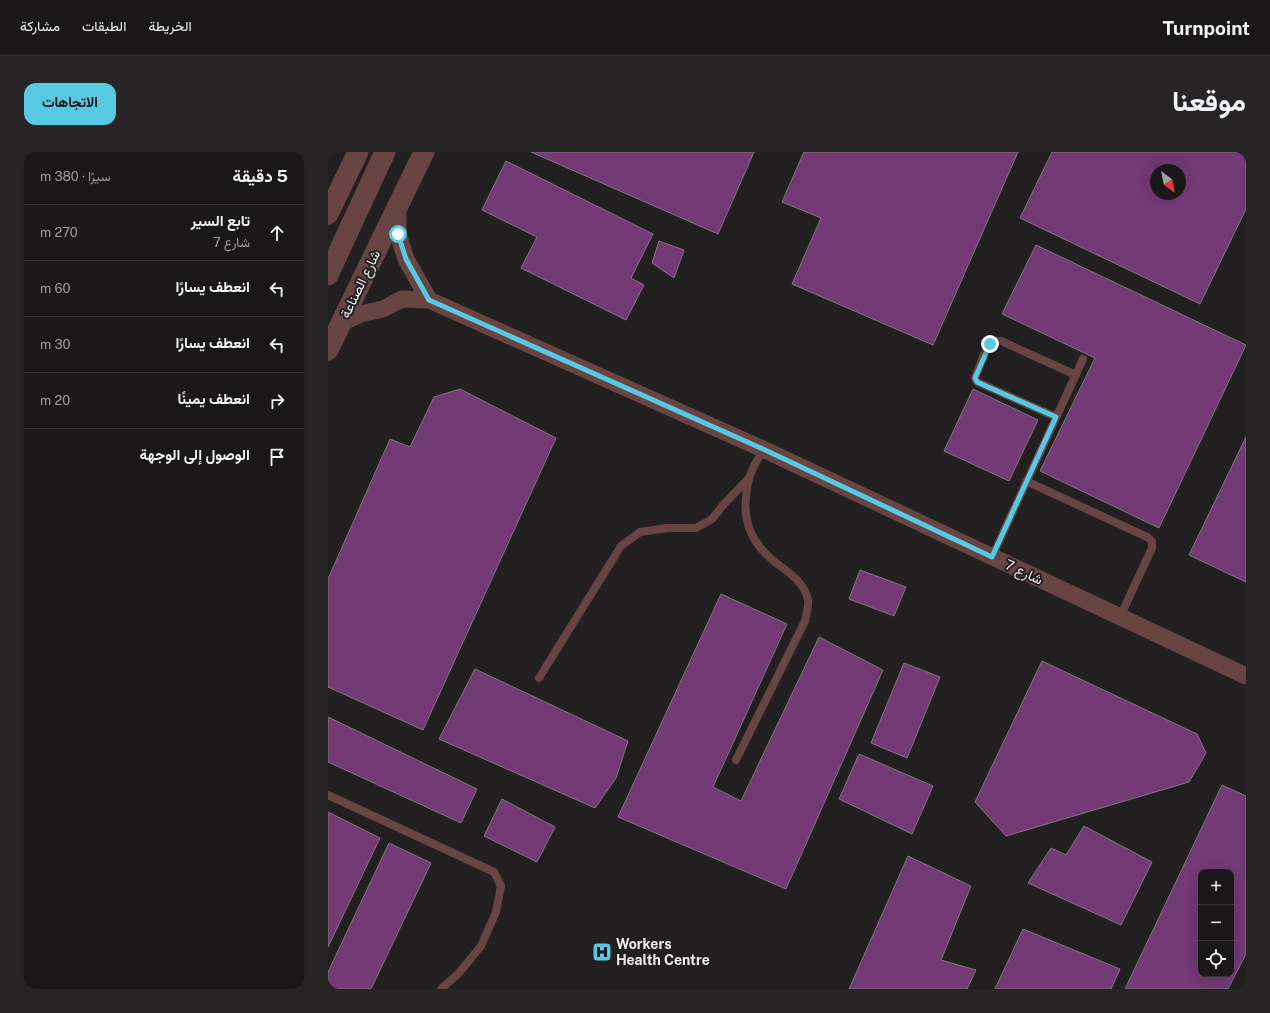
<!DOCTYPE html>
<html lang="ar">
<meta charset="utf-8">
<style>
body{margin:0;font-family:"Public Sans",Vazirmatn,sans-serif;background:#272425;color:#f1f3f6;direction:rtl}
.controls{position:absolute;right:12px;bottom:12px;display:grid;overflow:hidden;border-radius:8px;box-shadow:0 4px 16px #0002}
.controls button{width:36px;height:36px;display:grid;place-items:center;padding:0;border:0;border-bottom:1px solid #383637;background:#1a1718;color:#f1f3f6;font:20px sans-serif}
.compass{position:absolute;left:822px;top:12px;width:36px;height:36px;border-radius:50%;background:#1a1718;box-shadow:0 4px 16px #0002;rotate:148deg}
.stop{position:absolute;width:12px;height:12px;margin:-9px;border:3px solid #57c9e2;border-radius:50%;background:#fff}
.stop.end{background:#57c9e2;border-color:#fff;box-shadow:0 1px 4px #0008}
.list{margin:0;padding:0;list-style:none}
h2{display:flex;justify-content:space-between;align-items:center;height:52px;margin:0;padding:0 16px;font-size:17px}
h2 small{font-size:13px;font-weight:400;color:#9f9fa2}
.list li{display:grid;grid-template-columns:26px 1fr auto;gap:12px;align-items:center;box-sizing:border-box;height:56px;padding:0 16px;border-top:1px solid #383637}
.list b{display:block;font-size:15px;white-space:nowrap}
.list p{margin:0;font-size:13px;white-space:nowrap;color:#9f9fa2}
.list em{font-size:13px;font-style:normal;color:#9f9fa2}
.icon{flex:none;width:22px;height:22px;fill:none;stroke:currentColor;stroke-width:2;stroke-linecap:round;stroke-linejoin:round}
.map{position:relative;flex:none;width:918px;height:837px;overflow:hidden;direction:ltr;border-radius:12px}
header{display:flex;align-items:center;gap:24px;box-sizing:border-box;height:56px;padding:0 20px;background:#1a1718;border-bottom:1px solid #383637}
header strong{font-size:19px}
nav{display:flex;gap:22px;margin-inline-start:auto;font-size:14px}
.intro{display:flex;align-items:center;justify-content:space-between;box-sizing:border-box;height:96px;padding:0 24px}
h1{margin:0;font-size:28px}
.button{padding:10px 18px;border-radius:12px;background:#57c9e2;color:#111;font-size:14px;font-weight:700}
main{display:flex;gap:24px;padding:0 24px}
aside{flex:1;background:#1a1718;border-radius:12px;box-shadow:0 4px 16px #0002}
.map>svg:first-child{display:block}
.building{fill:#723974;stroke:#7b787b;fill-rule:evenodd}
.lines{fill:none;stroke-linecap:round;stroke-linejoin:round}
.service{stroke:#674342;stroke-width:8}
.minor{stroke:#674342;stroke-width:17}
.tertiary{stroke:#674342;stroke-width:21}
.route{stroke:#57c9e2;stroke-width:5}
.labels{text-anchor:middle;stroke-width:4;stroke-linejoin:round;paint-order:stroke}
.street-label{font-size:14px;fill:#efeced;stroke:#221f20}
.poi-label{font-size:14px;font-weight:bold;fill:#efeced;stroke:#221f20;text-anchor:start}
</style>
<header>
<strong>Turnpoint</strong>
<nav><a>الخريطة</a><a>الطبقات</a><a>مشاركة</a></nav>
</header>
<div class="intro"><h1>موقعنا</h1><a class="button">الاتجاهات</a></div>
<main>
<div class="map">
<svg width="918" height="837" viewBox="0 0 918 837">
<rect width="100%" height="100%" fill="#221f20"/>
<path class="building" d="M 203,0 L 426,0 L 390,82 Z
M 476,0 L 690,0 L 605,193 L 464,132 L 493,66 L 454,50 Z
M 724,0 L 918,0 L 918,57 L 872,152 L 692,66 ZM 828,18 L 852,18 L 852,42 L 828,42 Z
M 178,9 L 325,82 L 303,126 L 316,133 L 298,168 L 193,116 L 209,85 L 154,58 Z
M 331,89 L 356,98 L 346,126 L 324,111 Z
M 708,93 L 918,193 L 831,376 L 712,319 L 767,206 L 674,162 Z
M 132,237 L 228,286 L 95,578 L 0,535 L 0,427 L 62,287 L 82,295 L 106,245 Z
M 645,237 L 710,268 L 681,329 L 616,299 Z
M 918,285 L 918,430 L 861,403 Z
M 532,418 L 578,435 L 566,464 L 521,447 Z
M 393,442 L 459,472 L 385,635 L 413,649 L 491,485 L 555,518 L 458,737 L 290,665 Z
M 714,509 L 869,582 L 878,601 L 861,630 L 678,684 L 647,650 Z
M 576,511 L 612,525 L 579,606 L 543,591 Z
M 147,517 L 300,589 L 288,626 L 267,656 L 111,587 Z
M 0,565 L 149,637 L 133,671 L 0,610 Z
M 531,602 L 605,634 L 584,682 L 511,647 Z
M 894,633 L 918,644 L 918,802 L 900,837 L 797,837 ZM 873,720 L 903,720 L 903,822 L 873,822 Z
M 174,647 L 227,675 L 209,710 L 156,684 Z
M 0,660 L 52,686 L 0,795 Z
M 756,674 L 824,710 L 793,773 L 700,731 L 723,696 L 738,703 Z
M 61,691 L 103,711 L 43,837 L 7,837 L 0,834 L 0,820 Z
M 580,704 L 643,734 L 613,808 L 648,818 L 639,837 L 521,837 Z
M 695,777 L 792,817 L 783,837 L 667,837 Z"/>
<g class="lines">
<path class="service" d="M 728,265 L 649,230 L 647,226 L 659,195 L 665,189 L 673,189 L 748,223
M 698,329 L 819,385 L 824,389 L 824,396 L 792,465
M 664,405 L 755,207
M 211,526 L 293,394 L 312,380 L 339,376 L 368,376 L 384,367 L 396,352 L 421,326
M 408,608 L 477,469 C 478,463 481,454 480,448 C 477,432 463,422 451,413 C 420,390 412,365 421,327 C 423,317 431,306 435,297
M 0,643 L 166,720 L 173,734 L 168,760 L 153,794 L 131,821 L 113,837"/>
<path class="minor" d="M 70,56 L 70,82 L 78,107 L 101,148
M 13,171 L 33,162 L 55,157 L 74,147 L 101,148 L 435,297 L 918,524"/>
<path class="tertiary" d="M 0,62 L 30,0
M 0,123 L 57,0
M 0,198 L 96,0"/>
</g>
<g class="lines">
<path class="route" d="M 70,82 L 78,107 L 101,148 L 435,297 L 664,405 L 728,265 L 649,230 L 647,226 L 662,192"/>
</g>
<defs>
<symbol id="hospital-square" viewBox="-11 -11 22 22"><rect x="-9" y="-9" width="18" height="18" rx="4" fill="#57c9e2" stroke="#221f20"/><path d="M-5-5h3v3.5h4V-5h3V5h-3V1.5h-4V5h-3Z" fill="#111"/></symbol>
</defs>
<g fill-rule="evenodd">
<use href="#hospital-square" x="263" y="789" width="22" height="22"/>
</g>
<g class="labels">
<g class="street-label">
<text transform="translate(32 132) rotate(-64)" y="5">شارع الصناعة</text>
<text transform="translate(696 420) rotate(25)" y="5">شارع 7</text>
</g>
<g class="poi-label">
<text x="288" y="797">Workers<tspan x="288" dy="16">Health Centre</tspan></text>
</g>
</g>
</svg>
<div class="controls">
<button>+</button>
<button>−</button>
<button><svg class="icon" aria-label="locate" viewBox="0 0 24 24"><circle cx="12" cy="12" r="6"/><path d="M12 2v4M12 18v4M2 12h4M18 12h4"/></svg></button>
</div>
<svg class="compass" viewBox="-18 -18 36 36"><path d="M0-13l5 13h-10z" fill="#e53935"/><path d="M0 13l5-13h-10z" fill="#9f9fa2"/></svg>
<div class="stop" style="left:70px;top:82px"></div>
<div class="stop end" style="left:662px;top:192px"></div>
</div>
<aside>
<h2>5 دقيقة<small>سيرًا · 380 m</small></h2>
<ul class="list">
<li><svg class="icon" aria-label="ahead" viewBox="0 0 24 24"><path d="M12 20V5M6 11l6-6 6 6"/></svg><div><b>تابع السير</b><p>شارع 7</p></div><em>270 m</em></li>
<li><svg class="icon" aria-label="left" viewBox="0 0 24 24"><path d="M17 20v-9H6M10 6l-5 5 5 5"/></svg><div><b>انعطف يسارًا</b></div><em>60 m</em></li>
<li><svg class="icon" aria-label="left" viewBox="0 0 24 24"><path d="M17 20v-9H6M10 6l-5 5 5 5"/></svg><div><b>انعطف يسارًا</b></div><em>30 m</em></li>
<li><svg class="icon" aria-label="right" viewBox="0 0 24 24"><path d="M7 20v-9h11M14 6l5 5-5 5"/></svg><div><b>انعطف يمينًا</b></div><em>20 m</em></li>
<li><svg class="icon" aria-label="arrive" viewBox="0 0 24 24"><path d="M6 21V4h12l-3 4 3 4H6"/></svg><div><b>الوصول إلى الوجهة</b></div></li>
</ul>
</aside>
</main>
